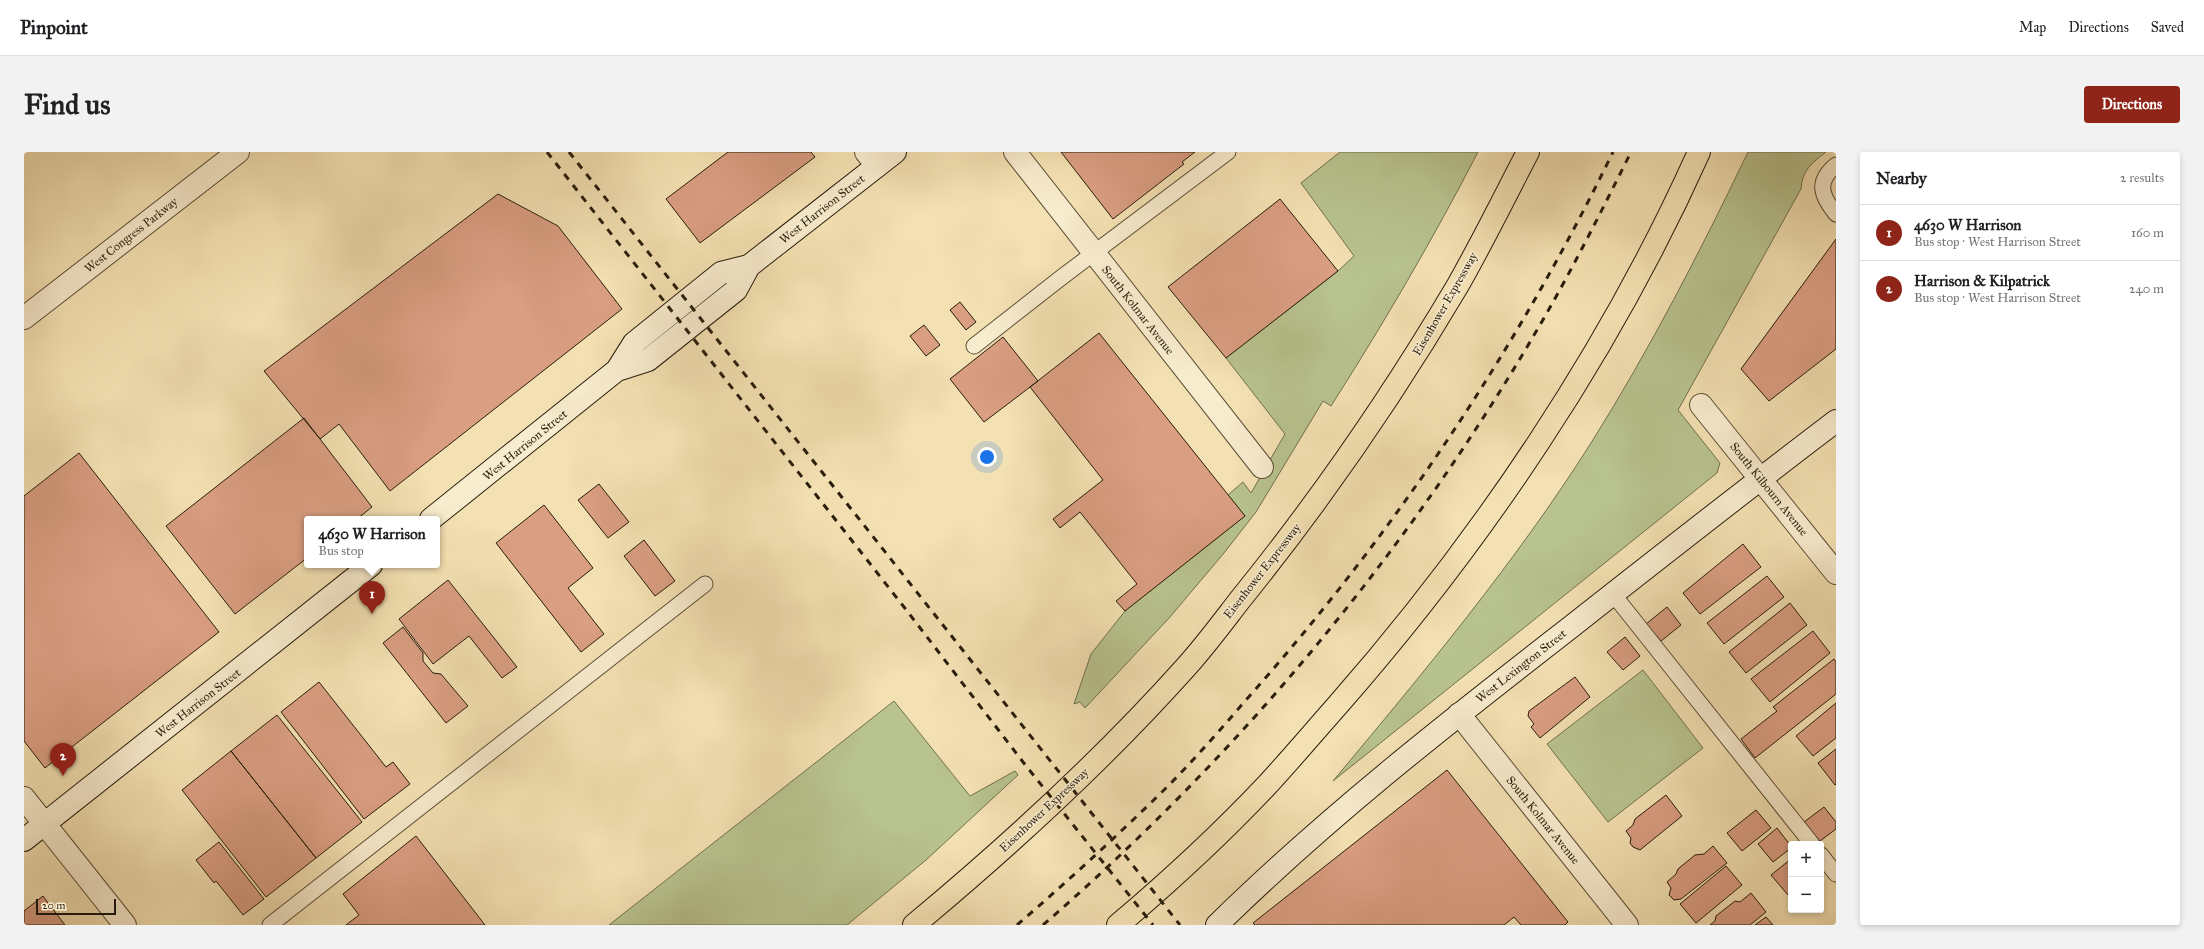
<!DOCTYPE html>
<meta charset="utf-8">
<style>
body{margin:0;font-family:"IM FELL Great Primer",serif;background:#f2f2f2;color:#202124}
.controls{position:absolute;right:12px;bottom:12px;display:grid;overflow:hidden;border-radius:4px;box-shadow:0 2px 6px #0003}
.controls button{width:36px;height:36px;display:grid;place-items:center;padding:0;border:0;border-bottom:1px solid #e0e0e0;background:#fff;color:#202124;font:20px sans-serif}
.scale{position:absolute;left:12px;bottom:10px;width:80px;box-sizing:border-box;padding-left:4px;border:2px solid #281d0c;border-top:0;font-size:11px;line-height:14px;white-space:nowrap;color:#281d0c;-webkit-text-stroke:3px #f8ecce;paint-order:stroke}
.you{position:absolute;left:963px;top:305px;width:14px;height:14px;margin:-10px;border:3px solid #fff;border-radius:50%;background:#1a73e8;box-shadow:0 0 0 6px #1a73e833}
.badge{display:grid;place-items:center;width:26px;height:26px;border-radius:50%;background:#8f2418;color:#fff;font-size:13px;font-weight:700}
.pin{position:absolute;translate:-50% -33px;filter:drop-shadow(0 1px 2px #0008)}
.pin::after{content:'';position:absolute;top:21px;width:14px;height:12px;background:inherit;clip-path:polygon(0 0,100% 0,50% 100%)}
.popup{position:absolute;left:280px;top:364px;width:136px;height:52px;box-sizing:border-box;display:grid;place-content:center;border-radius:4px;background:#fff;filter:drop-shadow(0 1px 3px #0005);font-size:13px;white-space:nowrap;color:#757577}
.popup b{font-size:15px;color:#202124}
.popup::after{content:'';position:absolute;left:50%;top:100%;margin-left:-8px;border:8px solid transparent;border-top-color:#fff}
.list{margin:0;padding:0;list-style:none}
h2{display:flex;justify-content:space-between;align-items:center;height:52px;margin:0;padding:0 16px;font-size:17px}
h2 small{font-size:13px;font-weight:400;color:#757577}
.list li{display:grid;grid-template-columns:26px 1fr auto;gap:12px;align-items:center;box-sizing:border-box;height:56px;padding:0 16px;border-top:1px solid #e0e0e0}
.list b{display:block;font-size:15px;white-space:nowrap}
.list p{margin:0;font-size:13px;white-space:nowrap;color:#757577}
.list em{font-size:13px;font-style:normal;color:#757577}
.map{position:relative;flex:none;width:1812px;height:773px;overflow:hidden;border-radius:4px}
header{display:flex;align-items:center;gap:24px;box-sizing:border-box;height:56px;padding:0 20px;background:#fff;border-bottom:1px solid #e0e0e0}
header strong{font-size:19px}
nav{display:flex;gap:22px;margin-inline-start:auto;font-size:14px}
.intro{display:flex;align-items:center;justify-content:space-between;box-sizing:border-box;height:96px;padding:0 24px}
h1{margin:0;font-size:28px}
.button{padding:10px 18px;border-radius:4px;background:#8f2418;color:#fff;font-size:14px;font-weight:700}
main{display:flex;gap:24px;padding:0 24px}
aside{flex:1;background:#fff;border-radius:4px;box-shadow:0 2px 6px #0003}
.map>svg:first-child{display:block}
.green{fill:#b8c38f;stroke:#70704e}
.building{fill:#da9e82;stroke:#281d0c}
.lines{fill:none;stroke-linecap:round;stroke-linejoin:round}
.lane-casing{stroke:#5b4e36;stroke-width:17}
.street-casing{stroke:#5b4e36;stroke-width:24}
.secondary-casing{stroke:#281d0c;stroke-width:24}
.highway-casing{stroke:#281d0c;stroke-width:24}
.lane{stroke:#f8ecce;stroke-width:15}
.street{stroke:#f8ecce;stroke-width:22}
.secondary{stroke:#f8ecce;stroke-width:22}
.highway{stroke:#f4e1b3;stroke-width:22}
.rail{stroke:#281d0c;stroke-width:3;stroke-dasharray:7 7;stroke-linecap:butt}
.labels{text-anchor:middle;stroke-width:3.5;stroke-linejoin:round;paint-order:stroke}
.street-label{font-size:12px;fill:#281d0c;stroke:#f8ecce}
</style>
<header>
<strong>Pinpoint</strong>
<nav><a>Map</a><a>Directions</a><a>Saved</a></nav>
</header>
<div class="intro"><h1>Find us</h1><a class="button">Directions</a></div>
<main>
<div class="map">
<svg width="1812" height="773" viewBox="0 0 1812 773">
<rect width="100%" height="100%" fill="#f4e1b3"/>
<filter id="stains"><feTurbulence type="fractalNoise" baseFrequency=".005" numOctaves="4"/><feColorMatrix values="0 0 0 0 .2 0 0 0 0 .09 0 0 0 0 .02 0 0 0 .5 -.17"/></filter>
<radialGradient id="worn" r=".72"><stop offset=".6" stop-color="#630" stop-opacity="0"/><stop offset="1" stop-color="#630" stop-opacity=".3"/></radialGradient>
<path class="green" d="M 1316,0 L 1454,0 C 1409,87 1360,171 1307,254 L 1299,249 L 1232,360 L 1200,401 L 1146,465 L 1061,556 L 1056,550 L 1050,552 L 1067,502 L 1101,459 L 1221,364 L 1204,343 L 1219,330 L 1227,341 L 1261,282 L 1202,206 L 1314,119 L 1330,104 L 1277,31 Z
M 1724,0 L 1802,0 C 1788,11 1778,18 1777,37 L 1654,258 L 1696,311 L 1693,321 L 1309,629 C 1400,520 1491,411 1567,291 C 1626,197 1676,100 1724,0 Z
M 1619,518 L 1679,596 L 1584,670 L 1523,592 Z
M 870,549 L 946,644 L 991,619 L 994,623 L 902,708 L 823,773 L 585,773 Z"/>
<path class="building" d="M 704,0 L 787,0 L 791,5 L 676,91 L 642,47 Z
M 1037,0 L 1171,0 L 1158,10 L 1160,12 L 1089,67 Z
M 474,42 L 534,74 L 598,157 L 366,339 L 315,272 L 296,287 L 240,219 Z
M 1256,47 L 1314,119 L 1202,206 L 1144,135 Z
M 1812,87 L 1812,197 L 1745,249 L 1717,217 Z
M 936,150 L 952,170 L 942,178 L 926,158 Z
M 900,173 L 916,193 L 902,204 L 886,184 Z
M 1075,181 L 1221,364 L 1101,459 L 1092,449 L 1113,432 L 1056,360 L 1036,376 L 1029,367 L 1079,328 L 1006,235 Z
M 979,185 L 1014,229 L 960,270 L 926,227 Z
M 280,266 L 348,355 L 333,367 L 283,367 L 283,406 L 211,462 L 142,374 Z
M 55,301 L 195,480 L 21,616 L 0,589 L 0,344 Z
M 575,332 L 605,370 L 584,386 L 554,348 Z
M 520,353 L 569,416 L 544,436 L 580,482 L 557,500 L 472,391 Z
M 620,388 L 651,429 L 631,444 L 600,404 Z
M 1719,392 L 1737,415 L 1676,462 L 1659,441 Z
M 1743,424 L 1760,445 L 1700,492 L 1683,471 Z
M 424,428 L 493,515 L 478,526 L 445,484 L 409,512 L 375,467 Z
M 1766,451 L 1783,473 L 1722,521 L 1705,500 Z
M 1643,455 L 1657,473 L 1637,489 L 1622,472 Z
M 379,475 L 399,501 L 399,509 L 409,521 L 417,522 L 444,554 L 422,571 L 359,491 Z
M 1789,479 L 1806,501 L 1746,550 L 1727,527 Z
M 1601,485 L 1616,504 L 1599,518 L 1583,500 Z
M 1810,507 L 1812,510 L 1812,542 L 1731,606 L 1717,587 L 1753,559 L 1749,555 Z
M 1551,525 L 1566,545 L 1516,586 L 1507,575 L 1510,572 L 1504,564 L 1505,559 Z
M 295,530 L 362,615 L 369,610 L 386,632 L 340,667 L 257,560 Z
M 1812,551 L 1812,586 L 1789,604 L 1772,584 Z
M 253,563 L 338,670 L 292,706 L 207,599 Z
M 1812,597 L 1812,632 L 1811,633 L 1794,611 Z
M 207,599 L 292,706 L 242,745 L 158,638 Z
M 1423,618 L 1544,770 L 1541,773 L 1497,773 L 1490,765 L 1480,773 L 1231,773 L 1229,771 Z
M 1642,643 L 1658,664 L 1616,698 L 1609,695 L 1606,691 L 1607,686 L 1602,679 L 1609,673 L 1611,667 Z
M 1800,655 L 1812,670 L 1812,677 L 1796,689 L 1780,670 Z
M 1732,658 L 1747,676 L 1718,699 L 1703,681 Z
M 1753,676 L 1767,694 L 1767,696 L 1749,710 L 1734,692 Z
M 392,684 L 461,773 L 322,773 L 335,763 L 319,742 Z
M 195,690 L 240,747 L 219,763 L 192,729 L 190,731 L 172,708 Z
M 1689,694 L 1703,711 L 1657,747 L 1650,748 L 1645,743 L 1647,736 L 1643,730 L 1652,722 L 1654,717 L 1671,703 L 1680,702 Z
M 1767,707 L 1767,740 L 1764,743 L 1747,723 Z
M 1702,714 L 1718,733 L 1672,771 L 1656,752 Z
M 1727,741 L 1742,760 L 1726,773 L 1686,773 L 1691,769 L 1692,764 L 1711,749 L 1716,750 Z
M 19,744 L 41,773 L 0,773 L 0,759 Z
M 1742,765 L 1749,773 L 1731,773 Z"/>
<g class="lines">
<defs>
<path id="lane" d="M 1812,13 C 1791,30 1798,45 1812,62
M 950,194 L 1038,125 L 1204,0
M 1589,442 L 1788,692
M 1797,703 L 1812,722
M 246,773 L 681,432"/>
<path id="street" d="M 842,0 L 853,14
M 991,0 L 1238,315
M 0,166 L 214,0
M 1677,253 L 1812,421
M 1435,562 L 1603,773
M 0,646 L 101,773"/>
<path id="secondary" d="M 593,218 L 624,208 L 712,138 L 725,114 L 871,0
M 407,367 L 593,218 L 610,191 L 697,121 L 725,114
M 0,688 L 347,413
M 1193,773 C 1302,666 1422,572 1543,478 C 1632,408 1721,338 1812,269"/>
<path id="highway" d="M 890,773 C 986,693 1079,608 1162,515 C 1181,494 1198,471 1215,449 C 1296,349 1369,243 1434,133 C 1459,89 1481,44 1504,0
M 1094,773 C 1146,729 1197,682 1244,632 C 1267,607 1289,581 1312,555 C 1457,390 1585,201 1675,0"/>
</defs>
<use href="#lane" class="lane-casing"/>
<use href="#street" class="street-casing"/>
<use href="#secondary" class="secondary-casing"/>
<use href="#highway" class="highway-casing"/>
<use href="#lane" class="lane"/>
<use href="#street" class="street"/>
<use href="#secondary" class="secondary"/>
<use href="#highway" class="highway"/>
<path class="rail" d="M 523,0 L 880,455 L 999,610 L 1129,773
M 545,0 L 1156,773
M 993,773 C 1044,729 1094,683 1142,636 C 1170,608 1196,578 1222,548 C 1369,383 1492,199 1589,0
M 1019,773 C 1214,604 1383,401 1513,178 C 1547,120 1577,60 1607,0"/>
</g>
<g class="labels">
<g class="street-label">
<text transform="translate(798 57) rotate(-38)" y="4">West Harrison Street</text>
<text transform="translate(107 83) rotate(-38)" y="4">West Congress Parkway</text>
<text transform="translate(1421 152) rotate(-60)" y="4">Eisenhower Expressway</text>
<text transform="translate(1114 158) rotate(52)" y="4">South Kolmar Avenue</text>
<text transform="translate(501 293) rotate(-39)" y="4">West Harrison Street</text>
<text transform="translate(1745 337) rotate(51)" y="4">South Kilbourn Avenue</text>
<text transform="translate(1238 419) rotate(-52)" y="4">Eisenhower Expressway</text>
<text transform="translate(1497 514) rotate(-38)" y="4">West Lexington Street</text>
<text transform="translate(174 551) rotate(-38)" y="4">West Harrison Street</text>
<text transform="translate(1020 658) rotate(-43)" y="4">Eisenhower Expressway</text>
<text transform="translate(1519 668) rotate(51)" y="4">South Kolmar Avenue</text>
</g>
</g>
<rect width="100%" height="100%" filter="url(#stains)"/>
<rect width="100%" height="100%" fill="url(#worn)"/>
</svg>
<div class="controls">
<button>+</button>
<button>−</button>
</div>
<div class="scale">20 m</div>
<div class="you"></div>
<div class="pin badge" style="left:348px;top:462px">1</div>
<div class="popup"><b>4630 W Harrison</b>Bus stop</div>
<div class="pin badge" style="left:39px;top:624px">2</div>
</div>
<aside>
<h2>Nearby<small>2 results</small></h2>
<ul class="list">
<li><span class="badge">1</span><div><b>4630 W Harrison</b><p>Bus stop · West Harrison Street</p></div><em>160 m</em></li>
<li><span class="badge">2</span><div><b>Harrison &amp; Kilpatrick</b><p>Bus stop · West Harrison Street</p></div><em>240 m</em></li>
</ul>
</aside>
</main>
